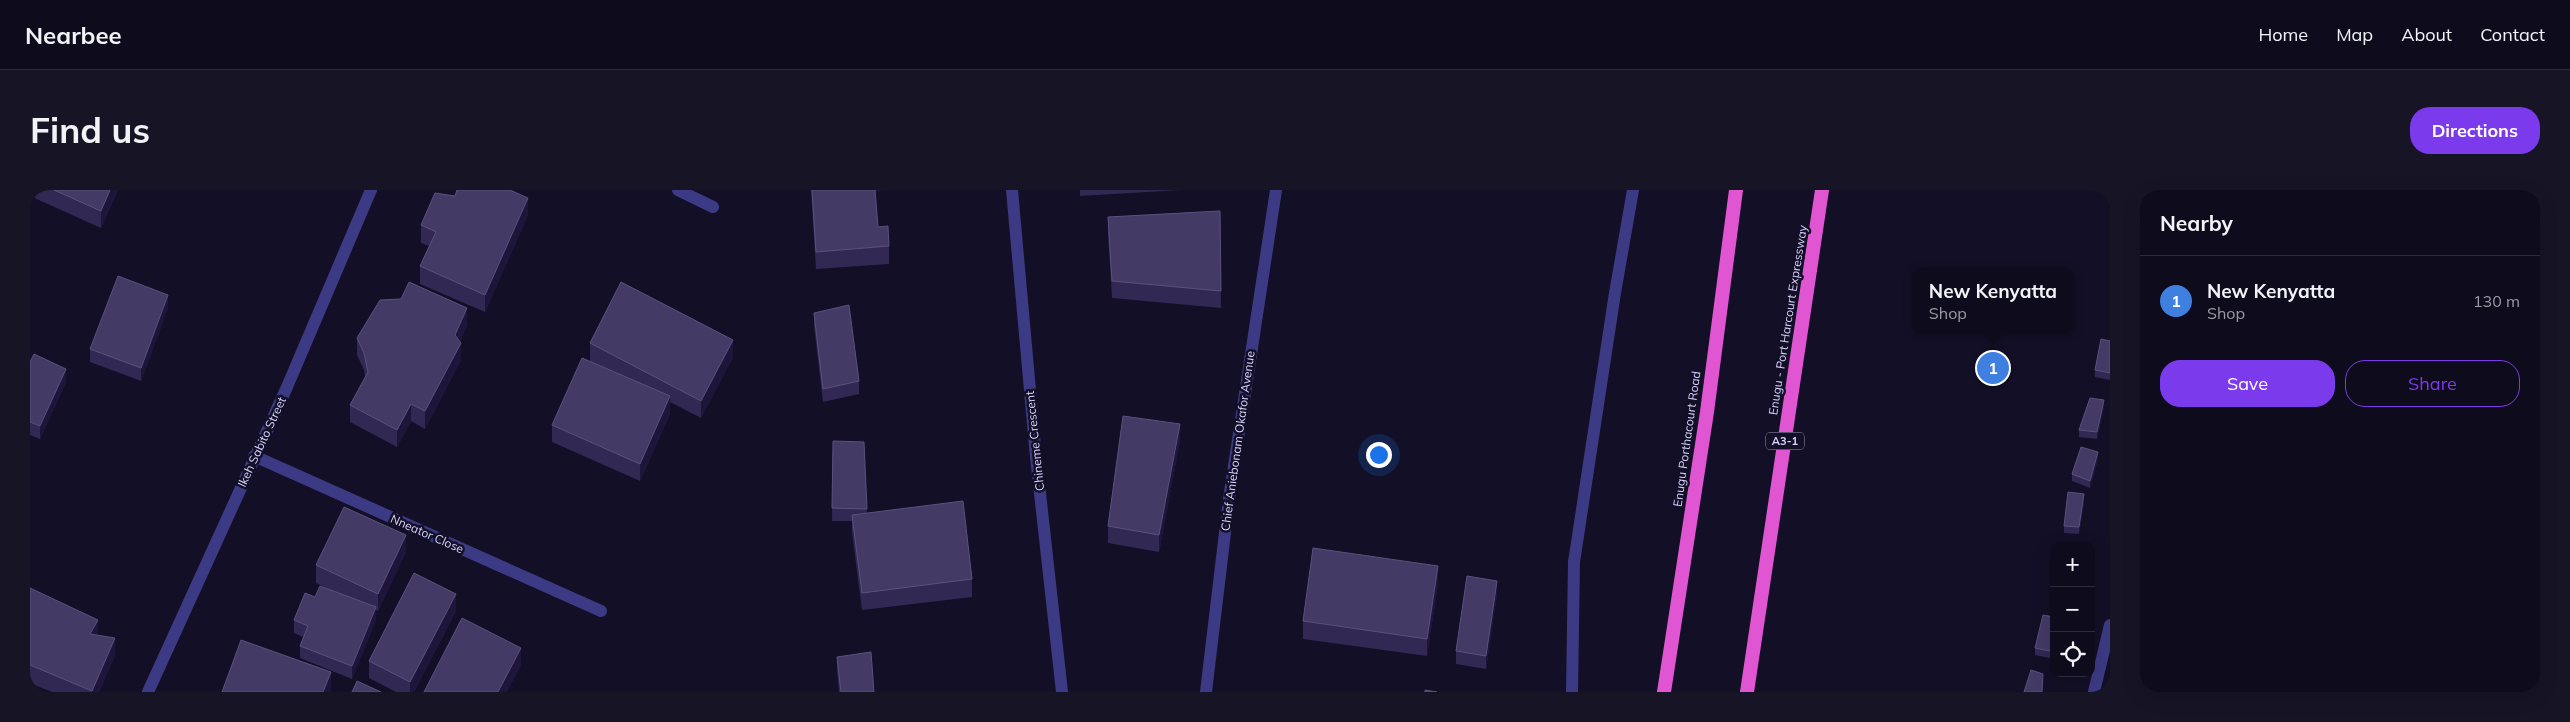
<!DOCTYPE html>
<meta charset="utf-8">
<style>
body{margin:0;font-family:Mulish,sans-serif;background:#171425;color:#f1f3f6}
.controls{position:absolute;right:15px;bottom:15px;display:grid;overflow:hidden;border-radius:10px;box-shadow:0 5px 20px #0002}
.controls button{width:45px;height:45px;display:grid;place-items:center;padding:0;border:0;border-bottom:1px solid #2e2b3b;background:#0e0b1c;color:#f1f3f6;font:25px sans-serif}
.you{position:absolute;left:1348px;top:264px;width:18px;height:18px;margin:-12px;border:4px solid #fff;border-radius:50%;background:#1a73e8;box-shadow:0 0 0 8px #1a73e833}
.badge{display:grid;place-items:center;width:32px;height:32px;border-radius:50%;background:#7c3aed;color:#fff;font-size:16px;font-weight:700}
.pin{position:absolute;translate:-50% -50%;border:2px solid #fff;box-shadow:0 1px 5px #0006}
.popup{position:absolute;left:1882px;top:78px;width:162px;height:65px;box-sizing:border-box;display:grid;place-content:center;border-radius:10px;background:#0e0b1c;filter:drop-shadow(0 1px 4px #0005);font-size:16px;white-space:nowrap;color:#9b9ba3}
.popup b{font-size:19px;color:#f1f3f6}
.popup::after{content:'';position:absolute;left:50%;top:100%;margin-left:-10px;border:10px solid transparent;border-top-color:#0e0b1c}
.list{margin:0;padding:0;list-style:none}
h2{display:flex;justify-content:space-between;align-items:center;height:65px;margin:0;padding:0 20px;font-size:21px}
h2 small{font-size:16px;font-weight:400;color:#9b9ba3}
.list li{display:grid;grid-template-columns:32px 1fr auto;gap:15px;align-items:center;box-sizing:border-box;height:90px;padding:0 20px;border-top:1px solid #2e2b3b}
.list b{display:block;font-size:19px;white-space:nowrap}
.list p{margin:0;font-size:16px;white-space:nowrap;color:#9b9ba3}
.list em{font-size:16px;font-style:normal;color:#9b9ba3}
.actions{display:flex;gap:10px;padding:15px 20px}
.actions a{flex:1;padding:11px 0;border:1px solid #7c3aed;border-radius:20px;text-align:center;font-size:18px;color:#7c3aed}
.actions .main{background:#7c3aed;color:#fff}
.icon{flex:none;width:28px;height:28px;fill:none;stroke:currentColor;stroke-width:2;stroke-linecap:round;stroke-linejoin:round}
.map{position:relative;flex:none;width:2080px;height:502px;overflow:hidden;border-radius:20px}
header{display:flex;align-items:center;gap:30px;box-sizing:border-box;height:70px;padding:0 25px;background:#0e0b1c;border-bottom:1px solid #2e2b3b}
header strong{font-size:24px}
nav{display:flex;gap:28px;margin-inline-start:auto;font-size:18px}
.intro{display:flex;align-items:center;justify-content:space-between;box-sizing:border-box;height:120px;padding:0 30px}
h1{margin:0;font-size:35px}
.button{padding:12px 22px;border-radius:20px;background:#7c3aed;color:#fff;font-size:18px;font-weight:700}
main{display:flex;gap:30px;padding:0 30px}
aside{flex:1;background:#0e0b1c;border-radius:20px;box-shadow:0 5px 20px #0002}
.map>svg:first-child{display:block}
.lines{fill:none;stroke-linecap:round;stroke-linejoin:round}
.minor{stroke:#3d3a85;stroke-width:12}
.trunk{stroke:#e055d1;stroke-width:14}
.wall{fill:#312854}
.shaded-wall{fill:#1d163a}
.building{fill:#433a66;stroke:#5a527e}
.labels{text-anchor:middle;stroke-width:5;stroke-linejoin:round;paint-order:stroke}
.shield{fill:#130f26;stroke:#9e99be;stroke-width:1}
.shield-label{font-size:11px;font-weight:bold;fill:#d9d4ff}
.street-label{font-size:12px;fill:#d9d4ff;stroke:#130f26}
</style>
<header>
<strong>Nearbee</strong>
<nav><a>Home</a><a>Map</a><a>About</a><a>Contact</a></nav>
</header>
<div class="intro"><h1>Find us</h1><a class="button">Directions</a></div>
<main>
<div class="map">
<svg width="2080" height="502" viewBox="0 0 2080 502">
<rect width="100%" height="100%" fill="#130f26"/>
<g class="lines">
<path class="minor" d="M 648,0 L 683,17
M 982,0 L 1006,267 L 1032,502
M 224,266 L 571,421
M 118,502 L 257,197 L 341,0
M 1176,502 L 1199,309 L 1246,0
M 1542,502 L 1544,372 L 1585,103 L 1603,0
M 2064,502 L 2080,435"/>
<path class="trunk" d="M 1634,502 L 1677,222 L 1706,0
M 1717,502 L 1792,0"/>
</g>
<path class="wall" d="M 0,0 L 88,0 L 71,38 L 0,6 Z
M 781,0 L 852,0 L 845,1 L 848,37 L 859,56 L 859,74 L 786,79 Z
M 1050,0 L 1151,0 L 1050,6 Z
M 1190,21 L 1191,118 L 1082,108 L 1078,44 L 1078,27 Z
M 498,25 L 455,122 L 390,94 L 390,76 L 399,56 L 391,53 L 391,35 Z
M 138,118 L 111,191 L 60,172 L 60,159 Z
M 784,123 L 829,191 L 829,204 L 793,212 L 784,136 Z
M 437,135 L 430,151 L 431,170 L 395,239 L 381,231 L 367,257 L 320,232 L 320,215 L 335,187 L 334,180 L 327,165 L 327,148 Z
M 2080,151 L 2080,190 L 2065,187 L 2065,180 Z
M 560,153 L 703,167 L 671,228 L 640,212 L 640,224 L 610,291 L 522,252 L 522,235 L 570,176 L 560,171 Z
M 0,172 L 36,192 L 10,249 L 0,245 Z
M 2074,217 L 2067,249 L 2049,247 L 2049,240 Z
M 803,251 L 834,252 L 837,323 L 942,389 L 942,407 L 832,420 L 822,342 L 822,331 L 802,331 Z
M 1150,251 L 1129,362 L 1078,353 L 1078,336 Z
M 2068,269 L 2060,298 L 2042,291 L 2042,284 Z
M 2054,311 L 2049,344 L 2034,343 L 2034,336 Z
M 376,362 L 348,421 L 346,420 L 346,430 L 322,489 L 270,468 L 270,456 L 273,447 L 264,443 L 264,430 L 285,407 L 308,403 L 286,393 L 286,375 Z
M 2024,376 L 2024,399 L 2021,398 L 2021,391 Z
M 1408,394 L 1397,466 L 1273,449 L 1273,431 Z
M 0,398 L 68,445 L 85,465 L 69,502 L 22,502 L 0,493 Z
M 1467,404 L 1456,479 L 1426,474 L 1426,461 Z
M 426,421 L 384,502 L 366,502 L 339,488 L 339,471 Z
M 2024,427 L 2024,454 L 2020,468 L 2005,465 L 2005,458 Z
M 807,467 L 844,502 L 809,502 L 807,480 Z"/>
<path class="shaded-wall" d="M 80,0 L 88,0 L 71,38 L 71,21 Z
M 498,8 L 498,25 L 455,122 L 455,105 Z
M 138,105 L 138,118 L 111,191 L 111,178 Z
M 437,118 L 437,135 L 425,162 L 425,145 Z
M 703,150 L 703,167 L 671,228 L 671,211 Z
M 431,153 L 431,170 L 395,239 L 395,221 Z
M 36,179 L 36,192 L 10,249 L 10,236 Z
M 640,206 L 640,224 L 610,291 L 610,274 Z
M 2074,210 L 2074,217 L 2067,249 L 2067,242 Z
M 381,214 L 381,231 L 367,257 L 367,240 Z
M 1150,234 L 1150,251 L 1129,362 L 1129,345 Z
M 2068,262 L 2068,269 L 2060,298 L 2060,291 Z
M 2054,304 L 2054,311 L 2049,344 L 2049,337 Z
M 376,345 L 376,362 L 348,421 L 348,404 Z
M 1408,376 L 1408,394 L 1397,466 L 1397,449 Z
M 1467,391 L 1467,404 L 1456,479 L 1456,466 Z
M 426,404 L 426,421 L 384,502 L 380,502 L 380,492 Z
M 346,417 L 346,430 L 322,489 L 322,476 Z
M 68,430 L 68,447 L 60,444 Z
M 2024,447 L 2024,454 L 2020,468 L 2020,461 Z
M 85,448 L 85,465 L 69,502 L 62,502 Z
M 491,458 L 491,476 L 477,502 L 468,502 Z
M 301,482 L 301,500 L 300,502 L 293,502 Z"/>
<path class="building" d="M 24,0 L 80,0 L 71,21 Z
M 427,0 L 480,0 L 498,8 L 455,105 L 390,76 L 406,42 L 391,35 L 405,3 L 425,6 Z
M 782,0 L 845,0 L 848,37 L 858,36 L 859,56 L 786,62 Z
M 1190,21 L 1191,101 L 1082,91 L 1078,27 Z
M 88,86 L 138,105 L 111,178 L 60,159 Z
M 379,92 L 437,118 L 425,145 L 431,153 L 395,221 L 381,214 L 367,240 L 320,215 L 338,182 L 334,163 L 327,148 L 350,110 L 371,109 Z
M 591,92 L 703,150 L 671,211 L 560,153 Z
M 819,115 L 829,191 L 793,199 L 784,123 Z
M 2071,149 L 2080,151 L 2080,183 L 2065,180 Z
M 4,164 L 36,179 L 10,236 L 0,232 L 0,172 Z
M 552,168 L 640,206 L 610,274 L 522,235 Z
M 2060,208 L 2074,210 L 2067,242 L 2049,240 Z
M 1093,226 L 1150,234 L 1129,345 L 1078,336 Z
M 803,251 L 834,252 L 837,319 L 802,318 Z
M 2051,257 L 2068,262 L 2060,291 L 2042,284 Z
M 2038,302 L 2054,304 L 2049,337 L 2034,336 Z
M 933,311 L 942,389 L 832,403 L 822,325 Z
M 314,317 L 376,345 L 348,404 L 286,375 Z
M 1283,358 L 1408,376 L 1397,449 L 1273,431 Z
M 2024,376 L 2024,392 L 2021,391 Z
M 384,383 L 426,404 L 380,492 L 339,471 Z
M 1437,386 L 1467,391 L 1456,466 L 1426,461 Z
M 290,396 L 346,417 L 322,476 L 270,456 L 278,436 L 264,430 L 275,403 L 285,407 Z
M 0,398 L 68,430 L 60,444 L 85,448 L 62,501 L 0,475 Z
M 2013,425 L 2024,427 L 2024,447 L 2020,461 L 2005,458 Z
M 432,428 L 491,458 L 468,502 L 394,502 Z
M 211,450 L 301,482 L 293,502 L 192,502 Z
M 841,462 L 844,502 L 811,502 L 807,467 Z
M 2001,480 L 2013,484 L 2012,502 L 1994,502 Z
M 327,491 L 351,502 L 322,502 Z
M 1395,500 L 1407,502 L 1395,502 Z"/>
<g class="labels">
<rect class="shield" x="1736" y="242.5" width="38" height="17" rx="4"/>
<g class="shield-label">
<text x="1755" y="255">A3-1</text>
</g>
<g class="street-label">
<text transform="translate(1758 130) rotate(-81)" y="4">Enugu - Port Harcourt Expressway</text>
<text transform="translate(1657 249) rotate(-82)" y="4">Enugu Porthacourt Road</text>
<text transform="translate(1005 251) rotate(-96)" y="4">Chineme Crescent</text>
<text transform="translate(1208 251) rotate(-82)" y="4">Chief Aniebonam Okafor Avenue</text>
<text transform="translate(232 252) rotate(-65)" y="4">Ikeh Sabito Street</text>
<text transform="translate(397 344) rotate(24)" y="4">Nneator Close</text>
</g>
</g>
</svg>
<div class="controls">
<button>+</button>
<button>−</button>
<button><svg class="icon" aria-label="locate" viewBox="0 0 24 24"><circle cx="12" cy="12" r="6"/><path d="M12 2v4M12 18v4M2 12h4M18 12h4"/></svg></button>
</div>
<div class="you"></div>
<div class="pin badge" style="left:1963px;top:178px;background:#3f7fe0">1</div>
<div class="popup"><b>New Kenyatta</b>Shop</div>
</div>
<aside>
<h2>Nearby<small></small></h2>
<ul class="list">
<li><span class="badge" style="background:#3f7fe0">1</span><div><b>New Kenyatta</b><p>Shop</p></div><em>130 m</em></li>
</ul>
<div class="actions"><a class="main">Save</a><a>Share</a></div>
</aside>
</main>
